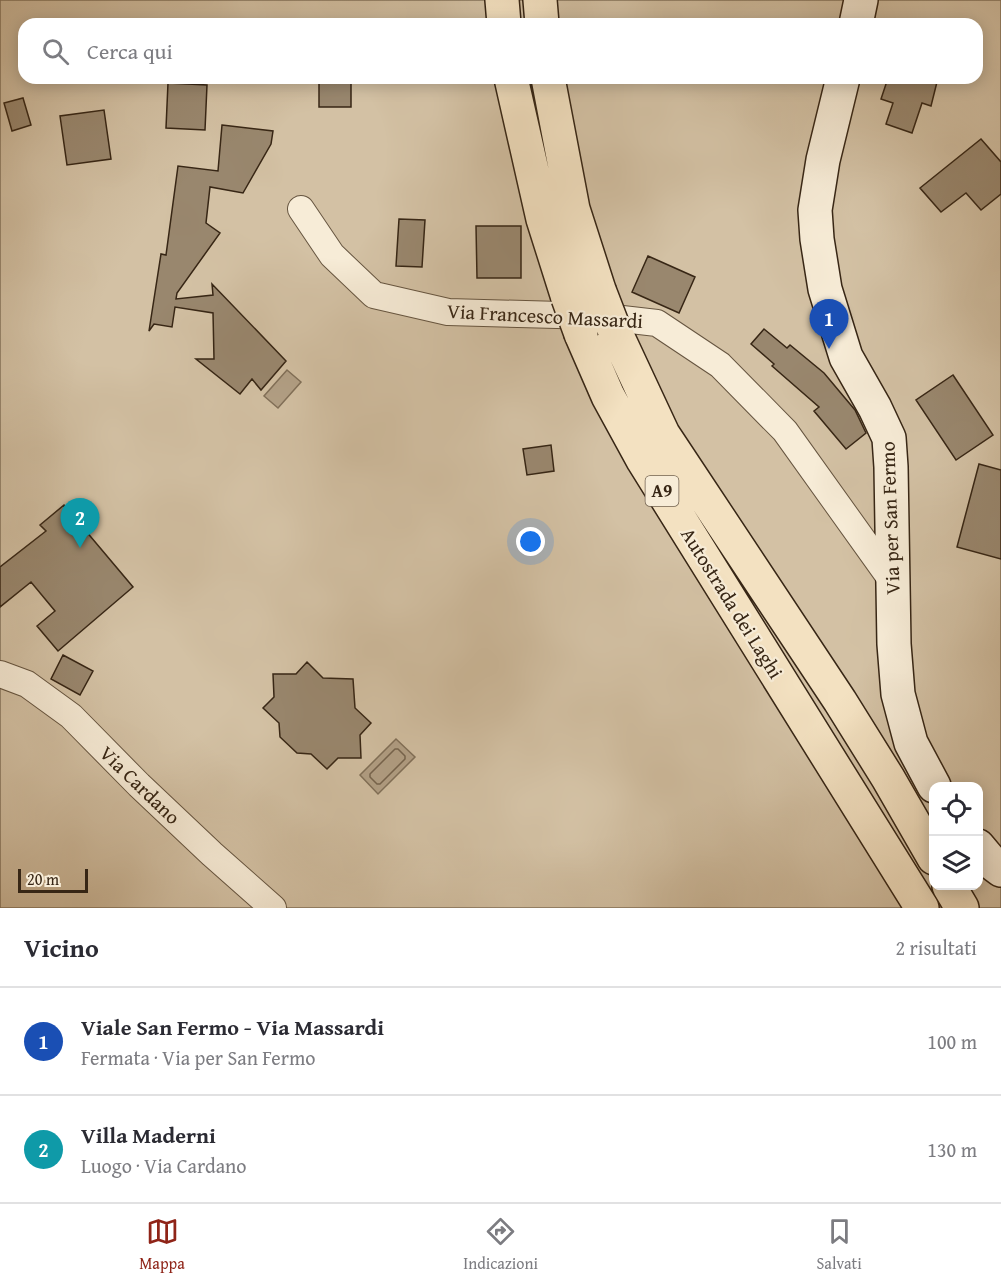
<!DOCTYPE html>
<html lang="it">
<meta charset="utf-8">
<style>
body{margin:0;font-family:"Gentium Book Plus",serif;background:#f2f2f3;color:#2b2b33}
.controls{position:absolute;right:18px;bottom:18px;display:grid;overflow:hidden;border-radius:12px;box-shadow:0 3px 15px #0003}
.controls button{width:54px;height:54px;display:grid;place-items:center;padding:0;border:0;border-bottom:2px solid #e1e1e2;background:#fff;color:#2b2b33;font:30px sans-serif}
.scale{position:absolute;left:18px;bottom:15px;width:70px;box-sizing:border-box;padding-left:6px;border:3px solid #372615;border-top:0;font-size:16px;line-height:21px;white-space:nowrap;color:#372615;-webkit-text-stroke:4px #f7ecd7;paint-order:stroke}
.you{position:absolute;left:531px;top:542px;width:21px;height:21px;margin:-15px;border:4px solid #fff;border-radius:50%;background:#1a73e8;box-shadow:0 0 0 9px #1a73e833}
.badge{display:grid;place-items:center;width:39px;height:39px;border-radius:50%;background:#8f2418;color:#fff;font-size:20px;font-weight:700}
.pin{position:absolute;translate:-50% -50px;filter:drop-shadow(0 2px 3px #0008)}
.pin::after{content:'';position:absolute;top:32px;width:21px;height:18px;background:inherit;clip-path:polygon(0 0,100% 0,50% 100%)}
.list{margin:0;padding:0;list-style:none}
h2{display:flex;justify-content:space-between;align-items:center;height:78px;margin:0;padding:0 24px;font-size:26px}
h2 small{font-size:20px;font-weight:400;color:#7c7c81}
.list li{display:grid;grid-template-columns:39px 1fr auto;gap:18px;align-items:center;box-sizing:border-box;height:108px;padding:0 24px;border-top:2px solid #e1e1e2}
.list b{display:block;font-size:22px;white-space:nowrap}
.list p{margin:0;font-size:20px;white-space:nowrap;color:#7c7c81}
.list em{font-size:20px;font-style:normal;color:#7c7c81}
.icon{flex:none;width:33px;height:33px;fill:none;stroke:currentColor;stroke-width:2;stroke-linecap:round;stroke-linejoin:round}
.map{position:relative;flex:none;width:1001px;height:908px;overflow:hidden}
.search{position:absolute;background:#fff;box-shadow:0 3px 15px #0003;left:18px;right:18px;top:18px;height:66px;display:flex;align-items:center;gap:15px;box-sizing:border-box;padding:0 21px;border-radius:18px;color:#7c7c81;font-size:22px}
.sheet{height:294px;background:#fff}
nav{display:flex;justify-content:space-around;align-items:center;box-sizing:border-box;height:84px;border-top:2px solid #e1e1e2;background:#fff;font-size:16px;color:#7c7c81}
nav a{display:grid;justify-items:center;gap:3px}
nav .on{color:#8f2418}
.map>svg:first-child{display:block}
.green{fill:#d3c1a4;stroke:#85745c;stroke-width:1.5;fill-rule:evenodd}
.water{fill:#b3a187;stroke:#817059;stroke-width:1.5}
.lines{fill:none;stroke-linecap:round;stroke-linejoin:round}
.shore{stroke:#75644e;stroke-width:1.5}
.building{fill:#99876e;stroke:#372615;stroke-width:1.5}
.street-casing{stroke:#665540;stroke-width:28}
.secondary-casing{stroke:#372615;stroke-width:36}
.highway-casing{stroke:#372615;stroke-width:36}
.street{stroke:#f7ecd7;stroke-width:26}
.secondary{stroke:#f7ecd7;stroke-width:33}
.highway{stroke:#f3e1c1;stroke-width:33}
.highway-bridge-casing{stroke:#372615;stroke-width:36;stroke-linecap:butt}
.highway-bridge{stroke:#f3e1c1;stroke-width:33}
.labels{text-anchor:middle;stroke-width:4.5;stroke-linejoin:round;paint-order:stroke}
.shield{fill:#f7ecd7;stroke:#71614f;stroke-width:1.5}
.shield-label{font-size:18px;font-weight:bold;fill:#372615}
.street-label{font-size:20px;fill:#372615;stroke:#f7ecd7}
</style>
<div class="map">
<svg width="1001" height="908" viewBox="0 0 1001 908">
<rect width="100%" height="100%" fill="#f3e1c1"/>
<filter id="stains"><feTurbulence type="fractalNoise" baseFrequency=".00333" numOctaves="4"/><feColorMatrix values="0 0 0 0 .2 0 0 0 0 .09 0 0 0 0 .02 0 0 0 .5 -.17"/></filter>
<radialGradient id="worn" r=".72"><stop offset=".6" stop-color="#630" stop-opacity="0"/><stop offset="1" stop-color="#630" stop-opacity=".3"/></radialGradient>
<path class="green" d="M 0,0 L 1001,0 L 1001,908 L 0,908 ZM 24,24 L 977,24 L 977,78 L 24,78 ZM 934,786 L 978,786 L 978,886 L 934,886 Z"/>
<path class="water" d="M 287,370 L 301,382 L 278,408 L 264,396 Z
M 396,739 L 415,757 L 378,794 L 360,775 Z"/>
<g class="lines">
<path class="shore" d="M 395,749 L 398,749 L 405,756 L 405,759 L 380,784 L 377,784 L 370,777 L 370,774 Z"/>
</g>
<path class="building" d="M 319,78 L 351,78 L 351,107 L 319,107 Z
M 888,78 L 938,78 L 931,106 L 922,103 L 912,133 L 886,124 L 893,103 L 881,99 Z
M 168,83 L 207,85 L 205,130 L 166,128 Z
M 23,98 L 31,125 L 12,131 L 4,103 Z
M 104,110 L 111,159 L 67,165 L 60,116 Z
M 222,125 L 273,131 L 271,144 L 243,193 L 210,187 L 206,223 L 220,233 L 177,293 L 176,299 L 213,295 L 212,284 L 286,361 L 261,390 L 252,379 L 240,394 L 196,359 L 214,359 L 213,313 L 175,307 L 172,327 L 154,324 L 149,331 L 161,254 L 166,255 L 178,166 L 218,171 Z
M 981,139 L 1001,162 L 1001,194 L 981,210 L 966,193 L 941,212 L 920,188 Z
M 399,219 L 425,220 L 422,267 L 396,266 Z
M 476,226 L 521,226 L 521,278 L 477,278 Z
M 648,256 L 695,277 L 679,313 L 632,292 Z
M 764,329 L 787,348 L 790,345 L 824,373 L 855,410 L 866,433 L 846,449 L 814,411 L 819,407 L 772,366 L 774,364 L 751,344 Z
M 953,375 L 993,435 L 956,460 L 916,400 Z
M 551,445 L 554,471 L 527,475 L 523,449 Z
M 979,464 L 1001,470 L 1001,559 L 957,547 Z
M 64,505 L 133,587 L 58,651 L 37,626 L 55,611 L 31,582 L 0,607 L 0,567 L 46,531 L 40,525 Z
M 63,655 L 93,671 L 80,695 L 51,679 Z
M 307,662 L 323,678 L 353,679 L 355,708 L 371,723 L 360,735 L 361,758 L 338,758 L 327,769 L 311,754 L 297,753 L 280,737 L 279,723 L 263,708 L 274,697 L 273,674 L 296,674 Z"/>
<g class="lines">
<defs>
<path id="street" d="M 301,209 L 332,255 L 374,295 L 448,312 L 596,316 L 657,323 L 720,365 L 785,431 L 893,582
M 0,674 L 27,684 L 71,716 L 139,785 L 212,854 L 273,908"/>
<path id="secondary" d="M 856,24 L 861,0
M 843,78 L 823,160 L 815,210 L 817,239 L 825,289 L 846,357 L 875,408 L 889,438 L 891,467 L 894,644 L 898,694 L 911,743 L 934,786
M 978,846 L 993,864 L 1001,870"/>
<path id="highway" d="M 502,0 L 504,24
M 540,0 L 542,24
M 511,78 L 543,219 L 568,298
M 548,78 L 573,209 L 599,290
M 614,329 L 663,434 L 840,701 L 888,778 L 934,858
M 581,334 L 608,396 L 643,460 L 922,908
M 949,886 L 962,908"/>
</defs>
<use href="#street" class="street-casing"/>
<use href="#secondary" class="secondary-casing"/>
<use href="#highway" class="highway-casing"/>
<use href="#street" class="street"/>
<use href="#secondary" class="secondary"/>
<use href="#highway" class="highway"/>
<defs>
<path id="highway-bridge" d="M 599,290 L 614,329
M 568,298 L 581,334"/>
</defs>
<use href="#highway-bridge" class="highway-bridge-casing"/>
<use href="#highway-bridge" class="highway-bridge"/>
</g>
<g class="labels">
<rect class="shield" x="645.5" y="476" width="33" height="30" rx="4.5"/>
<g class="shield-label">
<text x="662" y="497">A9</text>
</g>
<g class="street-label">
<text transform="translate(545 316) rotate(3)" y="7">Via Francesco Massardi</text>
<text transform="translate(890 518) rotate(-92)" y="7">Via per San Fermo</text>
<text transform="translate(732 603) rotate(58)" y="7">Autostrada dei Laghi</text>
<text transform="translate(140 785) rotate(44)" y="7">Via Cardano</text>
</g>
</g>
<rect width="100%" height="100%" filter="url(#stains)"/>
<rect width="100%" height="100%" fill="url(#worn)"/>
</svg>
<div class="controls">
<button><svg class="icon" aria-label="locate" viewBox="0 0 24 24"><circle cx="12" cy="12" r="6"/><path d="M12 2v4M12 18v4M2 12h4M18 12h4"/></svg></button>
<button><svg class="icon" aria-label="layers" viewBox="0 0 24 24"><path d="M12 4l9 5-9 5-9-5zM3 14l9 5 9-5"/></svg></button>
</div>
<div class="scale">20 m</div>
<div class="you"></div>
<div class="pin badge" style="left:829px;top:349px;background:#1a4fb4">1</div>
<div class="pin badge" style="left:80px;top:548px;background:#0f9aa8">2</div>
<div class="search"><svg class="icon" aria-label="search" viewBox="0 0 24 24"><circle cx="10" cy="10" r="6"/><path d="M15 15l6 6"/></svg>Cerca qui</div>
</div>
<section class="sheet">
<h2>Vicino<small>2 risultati</small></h2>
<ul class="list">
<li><span class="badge" style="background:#1a4fb4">1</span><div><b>Viale San Fermo - Via Massardi</b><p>Fermata · Via per San Fermo</p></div><em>100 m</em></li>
<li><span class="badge" style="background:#0f9aa8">2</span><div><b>Villa Maderni</b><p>Luogo · Via Cardano</p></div><em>130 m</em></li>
</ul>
</section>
<nav>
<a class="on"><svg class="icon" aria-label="map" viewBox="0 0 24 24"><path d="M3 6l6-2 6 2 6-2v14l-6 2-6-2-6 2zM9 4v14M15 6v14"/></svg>Mappa</a>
<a><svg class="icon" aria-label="directions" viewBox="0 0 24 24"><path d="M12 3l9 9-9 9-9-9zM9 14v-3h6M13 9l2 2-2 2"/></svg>Indicazioni</a>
<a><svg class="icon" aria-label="saved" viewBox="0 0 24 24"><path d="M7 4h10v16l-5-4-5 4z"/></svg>Salvati</a>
</nav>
